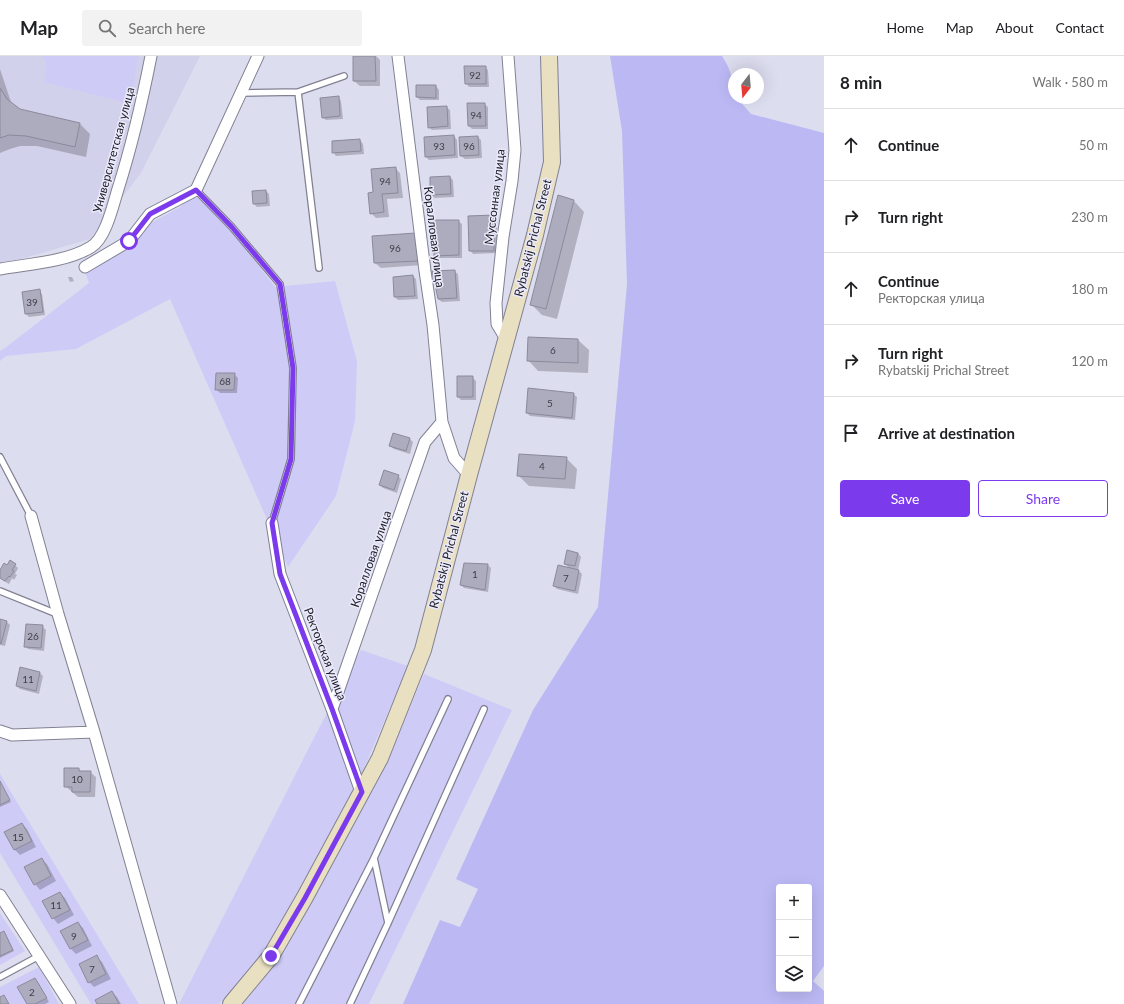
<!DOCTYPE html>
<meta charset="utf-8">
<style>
body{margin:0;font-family:Lato,sans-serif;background:#f2f2f2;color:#202124}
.controls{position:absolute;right:12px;bottom:12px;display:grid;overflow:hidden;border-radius:4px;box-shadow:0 4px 16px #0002}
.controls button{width:36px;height:36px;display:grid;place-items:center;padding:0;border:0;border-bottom:1px solid #e0e0e0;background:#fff;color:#202124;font:20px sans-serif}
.compass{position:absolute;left:728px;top:12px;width:36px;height:36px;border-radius:50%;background:#fff;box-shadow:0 4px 16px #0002;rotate:196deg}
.stop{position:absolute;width:12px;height:12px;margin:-9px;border:3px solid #7c3aed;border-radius:50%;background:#fff}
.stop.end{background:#7c3aed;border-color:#fff;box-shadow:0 1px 4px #0008}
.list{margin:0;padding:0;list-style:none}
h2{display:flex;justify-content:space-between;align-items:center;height:52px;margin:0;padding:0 16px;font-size:17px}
h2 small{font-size:13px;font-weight:400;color:#757577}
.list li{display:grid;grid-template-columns:26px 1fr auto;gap:12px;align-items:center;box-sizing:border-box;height:72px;padding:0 16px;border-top:1px solid #e0e0e0}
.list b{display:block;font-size:15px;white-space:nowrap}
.list p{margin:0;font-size:13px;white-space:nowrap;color:#757577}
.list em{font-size:13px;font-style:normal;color:#757577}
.actions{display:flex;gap:8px;padding:12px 16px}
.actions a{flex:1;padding:9px 0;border:1px solid #7c3aed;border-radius:4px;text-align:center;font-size:14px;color:#7c3aed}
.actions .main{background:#7c3aed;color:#fff}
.icon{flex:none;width:22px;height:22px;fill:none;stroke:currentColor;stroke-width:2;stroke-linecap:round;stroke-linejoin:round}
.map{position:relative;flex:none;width:824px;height:948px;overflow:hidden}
header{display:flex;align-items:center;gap:24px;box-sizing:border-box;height:56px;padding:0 20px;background:#fff;border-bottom:1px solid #e0e0e0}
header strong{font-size:19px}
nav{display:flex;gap:22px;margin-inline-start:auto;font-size:14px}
.search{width:280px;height:36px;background:#f2f2f2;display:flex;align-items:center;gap:10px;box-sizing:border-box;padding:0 14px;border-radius:4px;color:#757577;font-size:15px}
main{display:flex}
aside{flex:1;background:#fff}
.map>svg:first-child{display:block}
.built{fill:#d2d1eb}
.green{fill:#ceccf7}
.water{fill:#bbb8f4;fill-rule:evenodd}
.shadow{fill:#0003}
.building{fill:#acacbe;stroke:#8b8a9c}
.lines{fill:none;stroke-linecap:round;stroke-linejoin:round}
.service-casing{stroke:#818192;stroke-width:8}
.minor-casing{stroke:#818192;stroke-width:13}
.secondary-casing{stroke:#818192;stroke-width:18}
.service{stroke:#fff;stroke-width:5.5}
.minor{stroke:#fff;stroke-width:11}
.secondary{stroke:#e9dfc1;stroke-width:16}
.route{stroke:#7c3aed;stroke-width:5}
.labels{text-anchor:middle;stroke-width:3;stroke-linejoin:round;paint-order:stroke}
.number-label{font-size:10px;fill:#3f3f49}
.street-label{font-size:12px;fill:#1b1b22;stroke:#ebeafd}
</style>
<header>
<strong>Map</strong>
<div class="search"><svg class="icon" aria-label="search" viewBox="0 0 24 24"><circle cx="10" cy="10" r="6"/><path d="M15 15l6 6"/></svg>Search here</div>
<nav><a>Home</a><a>Map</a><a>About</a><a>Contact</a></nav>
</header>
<main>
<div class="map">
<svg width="824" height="948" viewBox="0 0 824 948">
<rect width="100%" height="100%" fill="#ddddf0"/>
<path class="built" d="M 0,0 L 200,0 L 141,117 L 90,183 L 0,209 Z"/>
<path class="green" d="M 43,0 L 138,0 L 130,48 L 44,26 L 46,8 Z
M 190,141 L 200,142 L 240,185 L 275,231 L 335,225 L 357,305 L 355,365 L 336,440 L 288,511 L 170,243 L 76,293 L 6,300 L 0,305 L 0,295 L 5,292 L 89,227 L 81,205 L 180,151 Z
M 361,594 L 408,610 L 353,738 L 270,895 L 219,948 L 179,948 L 319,672 Z
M 424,618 L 512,654 L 369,948 L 243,948 L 276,908 L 385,711 Z
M 0,718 L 139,948 L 91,948 L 0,797 Z
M 0,857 L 25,895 L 0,909 Z
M 39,911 L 59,948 L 0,948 L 0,931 Z"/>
<path class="water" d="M 610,0 L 722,0 C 731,13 734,27 734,42 L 737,42 L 751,58 L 824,77 L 824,910 L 813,925 L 824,935 L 824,948 L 403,948 L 440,864 L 460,871 L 478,833 L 456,823 L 533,654 L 598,551 L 627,228 L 622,75 ZM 779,831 L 809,831 L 809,933 L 779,933 Z"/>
<path class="shadow" d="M 354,0 L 376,0 L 380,4 L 380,30 L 360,30 L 354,25 Z
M 485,11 L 488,14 L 489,31 L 469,31 L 466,27 Z
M 0,13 L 11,46 L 14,50 L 25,56 L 80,68 L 90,78 L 86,101 L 37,90 L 20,90 L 10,93 L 0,97 Z
M 436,30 L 439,34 L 439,44 L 420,44 L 417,41 Z
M 338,41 L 341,45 L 343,63 L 326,64 L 322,61 Z
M 484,48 L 488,51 L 488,73 L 472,73 L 469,70 Z
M 446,51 L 450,54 L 451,73 L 432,74 L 429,71 Z
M 454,80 L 457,84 L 458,102 L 429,104 L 426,101 Z
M 478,81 L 481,84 L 482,102 L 465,103 L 461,100 Z
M 360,84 L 363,88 L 364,98 L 336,100 L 333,96 Z
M 395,112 L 400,117 L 403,142 L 387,143 L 389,161 L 376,162 L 371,157 L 374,137 Z
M 450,121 L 453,124 L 454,141 L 435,142 L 431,139 Z
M 266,135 L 269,138 L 270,150 L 257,151 L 254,148 L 253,136 Z
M 574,145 L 584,156 L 557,263 L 542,259 L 531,248 Z
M 493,160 L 497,164 L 497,197 L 473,198 L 470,194 Z
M 458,165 L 462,168 L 462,202 L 438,202 L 435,199 Z
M 415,178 L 422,209 L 381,212 L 375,207 L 374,181 Z
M 454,215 L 458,218 L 460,245 L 442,246 L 438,243 Z
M 413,220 L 416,223 L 418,243 L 398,244 L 395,241 Z
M 68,221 L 72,221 L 74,225 L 70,226 Z
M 39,235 L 42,238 L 45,259 L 29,261 L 26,258 Z
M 578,284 L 589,294 L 588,317 L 538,315 L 528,304 Z
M 234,318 L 238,322 L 237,337 L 220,337 L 216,333 Z
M 473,322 L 476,325 L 476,344 L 461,344 L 458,341 Z
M 573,338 L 577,341 L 575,364 L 530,360 L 527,357 Z
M 410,383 L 413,386 L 410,398 L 394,393 L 390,390 Z
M 566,402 L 577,413 L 575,433 L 529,430 L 518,419 Z
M 398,420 L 401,423 L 397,437 L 383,432 L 380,429 Z
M 578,497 L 581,501 L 578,514 L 582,518 L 578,538 L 557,533 L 554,530 L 570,513 L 565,508 Z
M 15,509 L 18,512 L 15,518 L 17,519 L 14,524 L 12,522 L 9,528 L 2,524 L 0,520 L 7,510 Z
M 488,509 L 491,512 L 488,536 L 464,532 L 461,529 Z
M 0,564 L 7,566 L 10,569 L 5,590 L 0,589 Z
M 42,570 L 46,574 L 44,595 L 28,593 L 25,590 Z
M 21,613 L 40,617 L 43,620 L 39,638 L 20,633 L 17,630 Z
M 79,713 L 82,716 L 90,716 L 96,721 L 95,741 L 78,741 L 65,730 Z
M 0,726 L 11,746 L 0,751 Z
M 22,768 L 27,773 L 36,791 L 20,799 L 15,794 L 6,776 Z
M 41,803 L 47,808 L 56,825 L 40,834 L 35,828 Z
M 60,837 L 65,842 L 74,859 L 58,868 L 53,862 Z
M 78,867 L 83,872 L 92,890 L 76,898 L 71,893 L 62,875 Z
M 5,877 L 14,895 L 0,902 L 0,878 Z
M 96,900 L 102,906 L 111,923 L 94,931 L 89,926 Z
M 35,923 L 38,926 L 49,946 L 45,948 L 28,948 Z
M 112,936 L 117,941 L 121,948 L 98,948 Z"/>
<path class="building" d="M 353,0 L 375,0 L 376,25 L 353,25 Z
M 464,10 L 486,10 L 486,28 L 465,28 Z
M 416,29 L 436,29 L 436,42 L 416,41 Z
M 0,32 L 7,43 L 20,53 L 80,67 L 75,91 L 26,80 L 9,79 L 0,82 Z
M 339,40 L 340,60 L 322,62 L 320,42 Z
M 467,47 L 485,47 L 486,70 L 468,70 Z
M 447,50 L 448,70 L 428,72 L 427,51 Z
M 454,79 L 455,99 L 425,101 L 424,81 Z
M 478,80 L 479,99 L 460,100 L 459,81 Z
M 360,83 L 361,95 L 332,97 L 332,85 Z
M 396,111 L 398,137 L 382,138 L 384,156 L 370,158 L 368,137 L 373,136 L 371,113 Z
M 450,120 L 451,138 L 430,139 L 430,121 Z
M 266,134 L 267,147 L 253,148 L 252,135 Z
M 558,139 L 574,144 L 546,253 L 530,249 Z
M 494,159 L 494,195 L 469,195 L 468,160 Z
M 433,164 L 459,164 L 459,199 L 434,200 Z
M 416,177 L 418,205 L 374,207 L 372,180 Z
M 455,214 L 457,242 L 438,243 L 432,215 Z
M 413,219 L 415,240 L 394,241 L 393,221 Z
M 40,233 L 43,256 L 25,258 L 22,236 Z
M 528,281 L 578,283 L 578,307 L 527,305 Z
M 216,317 L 235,317 L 234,334 L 215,334 Z
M 457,320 L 473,320 L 473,341 L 457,341 Z
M 528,332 L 574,337 L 572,362 L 526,357 Z
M 393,377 L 410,382 L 406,395 L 389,390 Z
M 519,398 L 567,401 L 565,423 L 517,420 Z
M 384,414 L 399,419 L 394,434 L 379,429 Z
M 567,494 L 578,497 L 575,510 L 564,508 Z
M 10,504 L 16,508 L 12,514 L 14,515 L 10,521 L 9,520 L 5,525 L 0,522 L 0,514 L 4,507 L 7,509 Z
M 464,507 L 488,508 L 485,534 L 460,529 Z
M 558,509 L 579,514 L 575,535 L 553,530 Z
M 0,563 L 7,565 L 1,588 L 0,587 Z
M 26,568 L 43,569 L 41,592 L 24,591 Z
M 20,611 L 40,616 L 36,635 L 16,630 Z
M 64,712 L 79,712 L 79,715 L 91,715 L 90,736 L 72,736 L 72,731 L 64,731 Z
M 0,725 L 10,744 L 0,749 Z
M 22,767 L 32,785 L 14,794 L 4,776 Z
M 42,802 L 51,820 L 34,829 L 24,811 Z
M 60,836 L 70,854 L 52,863 L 42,845 Z
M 78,866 L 88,884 L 70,893 L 60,875 Z
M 4,875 L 13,894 L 0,900 L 0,877 Z
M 97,899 L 106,918 L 88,927 L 79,908 Z
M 35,922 L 47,942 L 35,948 L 27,948 L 17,931 Z
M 112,935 L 119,948 L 97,948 L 95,944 Z
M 4,939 L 9,948 L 0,948 L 0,941 Z"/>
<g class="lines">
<defs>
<path id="service" d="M 298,36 L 344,20
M 241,37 L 298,36 L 319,212
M 196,134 L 231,170 L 280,228 L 293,312 L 291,403 L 272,467
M 0,401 L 31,460
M 0,535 L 57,558
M 388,867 L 374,802 L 448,643
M 0,921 L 39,900
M 299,948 L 374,802
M 350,948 L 388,867 L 484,653"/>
<path id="minor" d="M 398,0 L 425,215 L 433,269 L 442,366 L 454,402 L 469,419
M 85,211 L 129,185 L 150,158 L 196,134 L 258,0
M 0,213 C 28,208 67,206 91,191 C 106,182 113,149 118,133 C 132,89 142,46 151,0
M 506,283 L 497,268 L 496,247 L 503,181 L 512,125 L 515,94 L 508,0
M 31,460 L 58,558 L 94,676 L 171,948
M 272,467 L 280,518 L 332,653 L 361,736
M 332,653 L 425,386 L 442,366
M 0,675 L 12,679 L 94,676
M 0,839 L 70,948"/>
<path id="secondary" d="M 231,948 L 271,900 L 305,841 L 380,702 L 423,594 L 469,419 L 535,179 L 552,106 L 549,0"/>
</defs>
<use href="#service" class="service-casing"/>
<use href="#minor" class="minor-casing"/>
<use href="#secondary" class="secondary-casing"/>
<use href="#service" class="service"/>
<use href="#minor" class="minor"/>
<use href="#secondary" class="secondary"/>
</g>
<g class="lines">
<path class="route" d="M 129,185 L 150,158 L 196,134 L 231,170 L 280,228 L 293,312 L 291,403 L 272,467 L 280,518 L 332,653 L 362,736 L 305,842 L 271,900"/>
</g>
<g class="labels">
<g class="number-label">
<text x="475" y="23">92</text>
<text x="476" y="63">94</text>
<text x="439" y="94">93</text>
<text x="469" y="94">96</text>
<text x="385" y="129">94</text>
<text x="395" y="196">96</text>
<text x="32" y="250">39</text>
<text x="553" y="298">6</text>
<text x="225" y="329">68</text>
<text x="550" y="351">5</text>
<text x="542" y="414">4</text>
<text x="475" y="522">1</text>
<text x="566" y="526">7</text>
<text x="33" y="584">26</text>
<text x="28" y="627">11</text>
<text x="77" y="727">10</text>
<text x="18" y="785">15</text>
<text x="56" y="853">11</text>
<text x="74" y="884">9</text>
<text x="92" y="917">7</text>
<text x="32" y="940">2</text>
</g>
<g class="street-label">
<text transform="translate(114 94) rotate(-75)" y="4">Университетская улица</text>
<text transform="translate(495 141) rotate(-83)" y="4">Муссонная улица</text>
<text transform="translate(434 181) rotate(83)" y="4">Коралловая улица</text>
<text transform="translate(533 182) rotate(-76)" y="4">Rybatskij Prichal Street</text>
<text transform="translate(449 494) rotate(-75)" y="4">Rybatskij Prichal Street</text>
<text transform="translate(371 503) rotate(-71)" y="4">Коралловая улица</text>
<text transform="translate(325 598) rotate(69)" y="4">Ректорская улица</text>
</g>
</g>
</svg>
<div class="controls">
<button>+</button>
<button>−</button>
<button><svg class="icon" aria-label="layers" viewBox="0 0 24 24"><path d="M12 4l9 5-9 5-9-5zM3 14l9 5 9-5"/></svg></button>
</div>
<svg class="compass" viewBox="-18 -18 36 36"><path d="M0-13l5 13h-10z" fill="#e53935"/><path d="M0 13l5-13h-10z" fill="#757577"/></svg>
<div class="stop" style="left:129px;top:185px"></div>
<div class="stop end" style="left:271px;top:900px"></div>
</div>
<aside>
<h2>8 min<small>Walk · 580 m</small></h2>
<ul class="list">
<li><svg class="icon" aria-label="ahead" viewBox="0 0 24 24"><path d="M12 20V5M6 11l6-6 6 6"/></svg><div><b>Continue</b></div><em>50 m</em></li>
<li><svg class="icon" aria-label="right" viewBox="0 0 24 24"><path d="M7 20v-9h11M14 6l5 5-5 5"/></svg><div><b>Turn right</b></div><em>230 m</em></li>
<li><svg class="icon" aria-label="ahead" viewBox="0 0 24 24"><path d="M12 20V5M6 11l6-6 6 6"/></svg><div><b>Continue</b><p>Ректорская улица</p></div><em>180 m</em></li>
<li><svg class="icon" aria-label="right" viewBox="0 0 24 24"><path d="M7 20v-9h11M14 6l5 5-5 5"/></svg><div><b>Turn right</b><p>Rybatskij Prichal Street</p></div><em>120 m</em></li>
<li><svg class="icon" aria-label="arrive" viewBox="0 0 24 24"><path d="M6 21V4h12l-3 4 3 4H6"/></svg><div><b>Arrive at destination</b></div></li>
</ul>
<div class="actions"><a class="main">Save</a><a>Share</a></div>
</aside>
</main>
